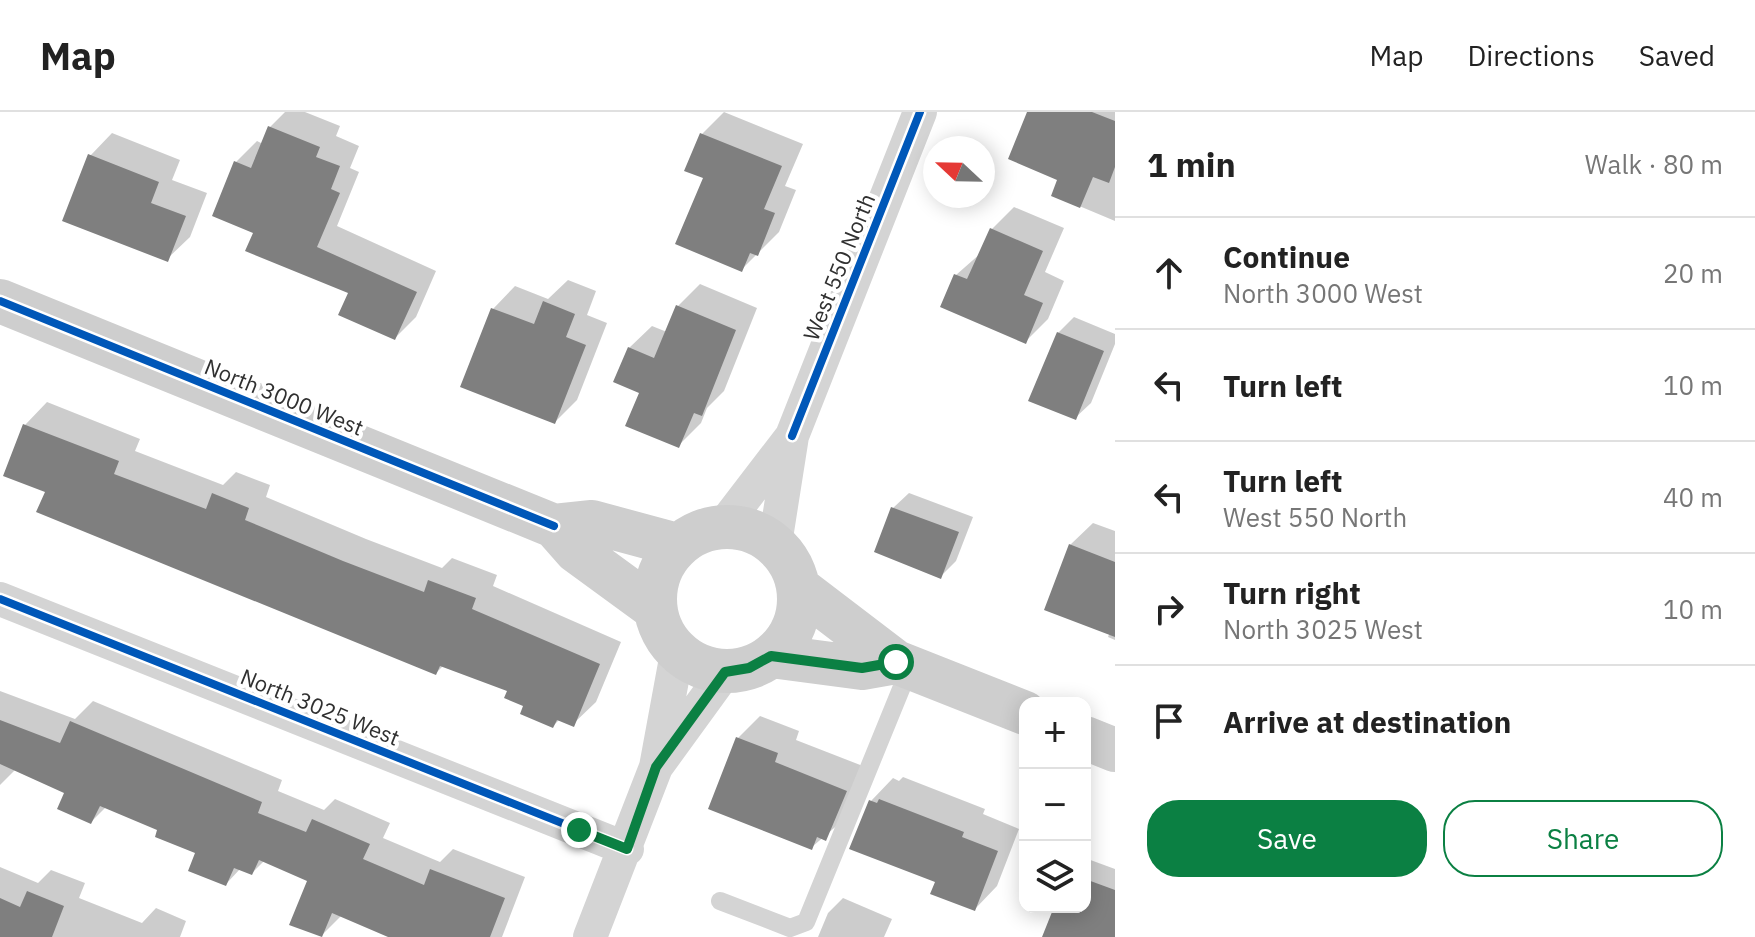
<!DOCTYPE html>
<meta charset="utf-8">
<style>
body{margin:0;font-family:"IBM Plex Sans",sans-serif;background:#f2f2f2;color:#222}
.controls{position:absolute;right:24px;bottom:24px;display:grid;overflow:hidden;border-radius:16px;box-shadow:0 4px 20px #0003}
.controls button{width:72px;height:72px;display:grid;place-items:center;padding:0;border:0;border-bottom:2px solid #e0e0e0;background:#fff;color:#222;font:40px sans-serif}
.compass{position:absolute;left:923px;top:24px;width:72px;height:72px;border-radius:50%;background:#fff;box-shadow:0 4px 20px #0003;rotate:292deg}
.stop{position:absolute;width:24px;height:24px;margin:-18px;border:6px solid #0b8043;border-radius:50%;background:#fff}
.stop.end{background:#0b8043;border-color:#fff;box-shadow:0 2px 8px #0008}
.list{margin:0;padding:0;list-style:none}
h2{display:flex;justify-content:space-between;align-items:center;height:104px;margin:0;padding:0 32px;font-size:34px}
h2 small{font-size:26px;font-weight:400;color:#767676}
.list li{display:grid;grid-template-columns:52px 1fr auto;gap:24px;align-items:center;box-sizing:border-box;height:112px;padding:0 32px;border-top:2px solid #e0e0e0}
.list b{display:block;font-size:30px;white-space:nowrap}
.list p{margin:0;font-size:26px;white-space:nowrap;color:#767676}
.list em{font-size:26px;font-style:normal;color:#767676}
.actions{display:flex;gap:16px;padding:24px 32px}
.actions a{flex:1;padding:18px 0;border:2px solid #0b8043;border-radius:32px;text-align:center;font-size:28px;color:#0b8043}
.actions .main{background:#0b8043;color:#fff}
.icon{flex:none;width:44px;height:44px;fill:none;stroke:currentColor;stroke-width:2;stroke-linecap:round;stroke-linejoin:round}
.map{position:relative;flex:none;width:1115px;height:825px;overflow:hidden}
header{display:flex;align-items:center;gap:48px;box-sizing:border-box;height:112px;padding:0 40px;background:#fff;border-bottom:2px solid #e0e0e0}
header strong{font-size:38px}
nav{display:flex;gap:44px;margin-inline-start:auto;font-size:28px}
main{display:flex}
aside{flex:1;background:#fff}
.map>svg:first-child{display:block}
.shadow{fill:#0003}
.building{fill:#7f7f7f}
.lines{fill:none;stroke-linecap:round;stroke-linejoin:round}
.service{stroke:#d4d4d4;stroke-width:18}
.minor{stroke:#d4d4d4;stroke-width:34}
.secondary{stroke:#cecece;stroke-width:44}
.cycleway-casing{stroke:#fff;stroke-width:13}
.cycleway{stroke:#0057b8;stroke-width:8}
.route{stroke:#0b8043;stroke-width:10}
.labels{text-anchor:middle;stroke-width:8;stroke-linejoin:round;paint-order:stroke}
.street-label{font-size:22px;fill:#303030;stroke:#fff}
</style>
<header>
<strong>Map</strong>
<nav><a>Map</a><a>Directions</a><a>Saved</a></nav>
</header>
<main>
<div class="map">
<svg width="1115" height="825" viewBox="0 0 1115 825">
<rect width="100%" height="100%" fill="#fff"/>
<path class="shadow" d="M 285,0 L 305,0 L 340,14 L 336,24 L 359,34 L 350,56 L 359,60 L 337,114 L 436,159 L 416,205 L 395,226 L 351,180 L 255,120 L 236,50 L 257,29 L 263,32 L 270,15 Z
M 724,0 L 803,32 L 785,74 L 796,78 L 779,120 L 742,157 L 705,65 L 702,22 Z
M 1029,0 L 1115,0 L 1115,109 L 1053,83 L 1060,67 Z
M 112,21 L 180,48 L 172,68 L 207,81 L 190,125 L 167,147 L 90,44 Z
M 1014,95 L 1064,116 L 1045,160 L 1064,169 L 1048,207 L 1025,230 L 956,163 L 981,141 L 992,117 Z
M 568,168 L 596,179 L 587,203 L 607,211 L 577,288 L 555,310 L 493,197 L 515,174 L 548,187 Z
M 700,172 L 757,196 L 724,279 L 707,296 L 701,311 L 678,334 L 642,280 L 629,236 L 652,214 L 667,220 L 677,195 Z
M 1074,205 L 1115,222 L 1115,232 L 1091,291 L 1075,306 L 1058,221 Z
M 47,290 L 140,327 L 135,339 L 223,373 L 236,360 L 270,373 L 266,385 L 366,427 L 442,456 L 452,446 L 497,463 L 493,474 L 621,530 L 596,590 L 573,612 L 560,607 L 553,614 L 509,578 L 444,553 L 436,561 L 47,379 L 25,313 Z
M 909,381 L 973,405 L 956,449 L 941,464 L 893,396 Z
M 1093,411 L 1115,419 L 1115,528 L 1108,525 L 1110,520 L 1070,433 Z
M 0,579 L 75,607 L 93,589 L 282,668 L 278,679 L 324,698 L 335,687 L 390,711 L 383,726 L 440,750 L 453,737 L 525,765 L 502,825 L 426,825 L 342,803 L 321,824 L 309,768 L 265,748 L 252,761 L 241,756 L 226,772 L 198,740 L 160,717 L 107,694 L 91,710 L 67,680 L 16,657 L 0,673 Z
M 760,604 L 799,619 L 796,628 L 868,656 L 848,704 L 812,735 L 738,626 Z
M 903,665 L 985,697 L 983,702 L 1019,717 L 997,774 L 975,797 L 938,769 L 871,689 L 893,666 L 899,669 Z
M 1085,746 L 1115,757 L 1115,825 L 1056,825 L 1056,795 L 1085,795 Z
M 0,755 L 38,771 L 51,758 L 85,771 L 79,786 L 142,811 L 156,796 L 186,809 L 180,825 L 0,825 Z
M 843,786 L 892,807 L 884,825 L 818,825 L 828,801 Z"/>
<path class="building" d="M 1027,0 L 1092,0 L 1115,9 L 1115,55 L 1109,71 L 1093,65 L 1080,96 L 1051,84 L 1057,68 L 1008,47 Z
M 268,14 L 320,35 L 316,45 L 340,54 L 331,77 L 340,81 L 317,135 L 417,180 L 395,228 L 338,203 L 348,181 L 245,139 L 253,121 L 212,104 L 234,49 L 251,56 Z
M 700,21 L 782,54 L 764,97 L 775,101 L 758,144 L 750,141 L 742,160 L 675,132 L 703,66 L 684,59 Z
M 88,42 L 159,70 L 151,91 L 186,104 L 168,150 L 62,109 Z
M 990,116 L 1043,139 L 1024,183 L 1043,191 L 1026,232 L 940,195 L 954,162 L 967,167 Z
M 543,189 L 575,202 L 566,225 L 586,233 L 555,312 L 460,275 L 491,196 L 534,212 Z
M 676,193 L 736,218 L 702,304 L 694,301 L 679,336 L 625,314 L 639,281 L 613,270 L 628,235 L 654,246 Z
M 1057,220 L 1104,239 L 1076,308 L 1028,289 Z
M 23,312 L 119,349 L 114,362 L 206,397 L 212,381 L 249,396 L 245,408 L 343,449 L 424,480 L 428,468 L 476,486 L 472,497 L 600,552 L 574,615 L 557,608 L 553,616 L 520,602 L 523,594 L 504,586 L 507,579 L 440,554 L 436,563 L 36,400 L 45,380 L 3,364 Z
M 891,395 L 959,420 L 941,467 L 874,440 Z
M 1069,432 L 1115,450 L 1115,525 L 1044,498 Z
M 0,608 L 60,631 L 70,609 L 262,690 L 258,701 L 306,720 L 312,707 L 370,732 L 363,747 L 424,773 L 430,757 L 505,786 L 490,825 L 388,825 L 332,801 L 322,825 L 289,813 L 307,769 L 259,748 L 252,763 L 234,756 L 226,774 L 188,759 L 195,741 L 155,725 L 157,718 L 100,694 L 91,712 L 57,697 L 64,681 L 0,652 Z
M 736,625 L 778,641 L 775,650 L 847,679 L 826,729 L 817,725 L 812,738 L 708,697 Z
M 879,687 L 964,720 L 962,725 L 998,739 L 975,799 L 930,782 L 935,770 L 849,737 L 869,688 L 877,691 Z
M 1085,767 L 1115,778 L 1115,825 L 1042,825 L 1054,795 L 1085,795 Z
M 27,779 L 64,794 L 52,825 L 0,825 L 0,786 L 20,795 Z"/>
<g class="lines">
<path class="service" d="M 720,789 L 790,816 L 806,810 L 910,555"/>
<path class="minor" d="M 792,324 L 920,0
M 723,414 L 792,324 L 775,432
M 0,487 L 627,737
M 677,541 L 656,655 L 725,560
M 590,825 L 656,655"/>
<path class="secondary" d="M 0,189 L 554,414 L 576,439 L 654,496
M 554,414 L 592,410 L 677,433
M655 487a72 72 0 1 1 144 0a72 72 0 1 1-144 0Z
M 799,476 L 896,550 L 1025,601
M 771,544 L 862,556 L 896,550
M 1085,626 L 1115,638"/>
<defs>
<path id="cycleway" d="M 0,189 L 554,414
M 792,324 L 920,0
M 0,487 L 627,737"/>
</defs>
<use href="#cycleway" class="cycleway-casing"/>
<use href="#cycleway" class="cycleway"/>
</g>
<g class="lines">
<path class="route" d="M 579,718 L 627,737 L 656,655 L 725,560 L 749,556 L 771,544 L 862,556 L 896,550"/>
</g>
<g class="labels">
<g class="street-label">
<text transform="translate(839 155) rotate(-68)" y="8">West 550 North</text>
<text transform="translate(284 285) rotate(22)" y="8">North 3000 West</text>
<text transform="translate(320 595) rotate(22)" y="8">North 3025 West</text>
</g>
</g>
</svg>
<div class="controls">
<button>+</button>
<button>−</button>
<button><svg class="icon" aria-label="layers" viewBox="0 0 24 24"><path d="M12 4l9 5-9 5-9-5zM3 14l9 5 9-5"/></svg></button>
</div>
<svg class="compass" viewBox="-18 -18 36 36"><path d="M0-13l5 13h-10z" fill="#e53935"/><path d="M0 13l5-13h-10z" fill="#767676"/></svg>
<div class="stop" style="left:896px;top:550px"></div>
<div class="stop end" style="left:579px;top:718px"></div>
</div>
<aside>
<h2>1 min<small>Walk · 80 m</small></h2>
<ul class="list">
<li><svg class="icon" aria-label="ahead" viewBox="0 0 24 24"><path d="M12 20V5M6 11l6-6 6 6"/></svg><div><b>Continue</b><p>North 3000 West</p></div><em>20 m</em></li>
<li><svg class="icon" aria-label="left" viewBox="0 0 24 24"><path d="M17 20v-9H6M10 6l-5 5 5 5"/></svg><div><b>Turn left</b></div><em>10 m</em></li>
<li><svg class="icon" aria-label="left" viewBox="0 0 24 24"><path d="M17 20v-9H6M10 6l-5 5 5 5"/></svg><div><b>Turn left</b><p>West 550 North</p></div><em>40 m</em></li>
<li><svg class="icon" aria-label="right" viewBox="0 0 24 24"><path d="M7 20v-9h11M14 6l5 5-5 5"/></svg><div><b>Turn right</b><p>North 3025 West</p></div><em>10 m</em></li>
<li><svg class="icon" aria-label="arrive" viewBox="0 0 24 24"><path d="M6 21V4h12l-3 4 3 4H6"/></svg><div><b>Arrive at destination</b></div></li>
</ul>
<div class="actions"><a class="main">Save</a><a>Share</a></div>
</aside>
</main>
